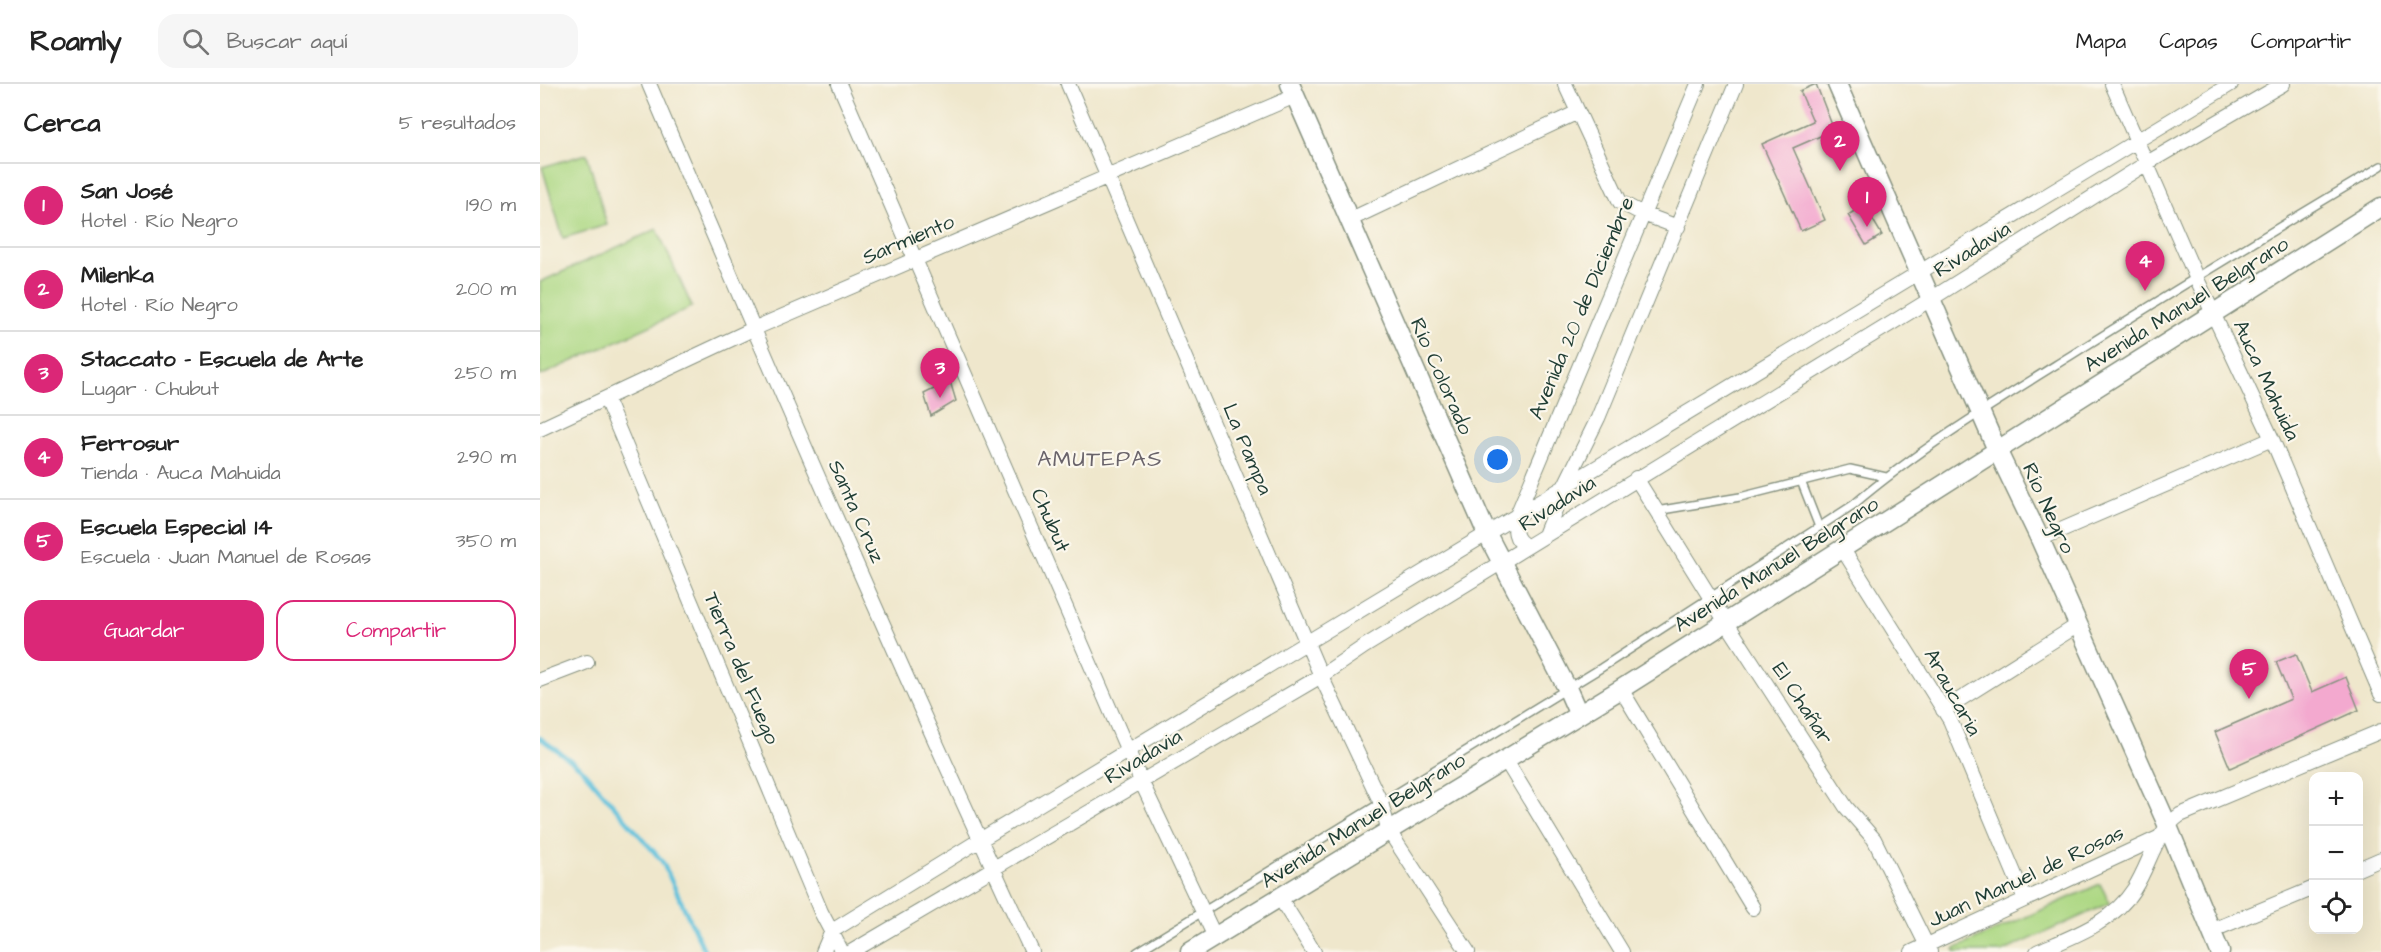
<!DOCTYPE html>
<html lang="es">
<meta charset="utf-8">
<style>
body{margin:0;font-family:"Architects Daughter",sans-serif;background:#f6f6f6;color:#222}
.controls{position:absolute;right:18px;bottom:18px;display:grid;overflow:hidden;border-radius:12px;box-shadow:0 6px 24px #0002}
.controls button{width:54px;height:54px;display:grid;place-items:center;padding:0;border:0;border-bottom:2px solid #e0e0e0;background:#fff;color:#222;font:30px sans-serif}
.you{position:absolute;left:958px;top:376px;width:21px;height:21px;margin:-15px;border:4px solid #fff;border-radius:50%;background:#1a73e8;box-shadow:0 0 0 9px #1a73e833}
.badge{display:grid;place-items:center;width:39px;height:39px;border-radius:50%;background:#db2777;color:#fff;font-size:20px;font-weight:700}
.pin{position:absolute;translate:-50% -50px;filter:drop-shadow(0 2px 3px #0008)}
.pin::after{content:'';position:absolute;top:32px;width:21px;height:18px;background:inherit;clip-path:polygon(0 0,100% 0,50% 100%)}
.list{margin:0;padding:0;list-style:none}
h2{display:flex;justify-content:space-between;align-items:center;height:78px;margin:0;padding:0 24px;font-size:26px}
h2 small{font-size:20px;font-weight:400;color:#767676}
.list li{display:grid;grid-template-columns:39px 1fr auto;gap:18px;align-items:center;box-sizing:border-box;height:84px;padding:0 24px;border-top:2px solid #e0e0e0}
.list b{display:block;font-size:22px;white-space:nowrap}
.list p{margin:0;font-size:20px;white-space:nowrap;color:#767676}
.list em{font-size:20px;font-style:normal;color:#767676}
.actions{display:flex;gap:12px;padding:18px 24px}
.actions a{flex:1;padding:14px 0;border:2px solid #db2777;border-radius:18px;text-align:center;font-size:21px;color:#db2777}
.actions .main{background:#db2777;color:#fff}
.icon{flex:none;width:33px;height:33px;fill:none;stroke:currentColor;stroke-width:2;stroke-linecap:round;stroke-linejoin:round}
.map{position:relative;flex:none;width:1841px;height:868px;overflow:hidden}
header{display:flex;align-items:center;gap:36px;box-sizing:border-box;height:84px;padding:0 30px;background:#fff;border-bottom:2px solid #e0e0e0}
header strong{font-size:28px}
nav{display:flex;gap:33px;margin-inline-start:auto;font-size:21px}
.search{width:420px;height:54px;background:#f6f6f6;display:flex;align-items:center;gap:15px;box-sizing:border-box;padding:0 21px;border-radius:18px;color:#767676;font-size:22px}
main{display:flex}
aside{flex:1;background:#fff}
.map>svg:first-child{display:block}
.green{fill:#add884;stroke:#668a5c;stroke-width:1.5}
.lines{fill:none;stroke-linecap:round;stroke-linejoin:round}
.stream{stroke:#5ec1dc;stroke-width:4.5}
.building{fill:#f3a9cf}
.lane-casing{stroke:#879280;stroke-width:10}
.street-casing{stroke:#879280;stroke-width:16}
.secondary-casing{stroke:#879280;stroke-width:21}
.lane{stroke:#fff;stroke-width:7}
.street{stroke:#fff;stroke-width:14}
.secondary{stroke:#fff;stroke-width:18}
.labels{text-anchor:middle;stroke-width:4.5;stroke-linejoin:round;paint-order:stroke}
.street-label{font-size:21px;fill:#1f3d34;stroke:#fbf7ec}
.neighbourhood-label{font-size:22px;letter-spacing:1.5px;fill:#69636a;stroke:#fbf7ec}
</style>
<header>
<strong>Roamly</strong>
<div class="search"><svg class="icon" aria-label="search" viewBox="0 0 24 24"><circle cx="10" cy="10" r="6"/><path d="M15 15l6 6"/></svg>Buscar aquí</div>
<nav><a>Mapa</a><a>Capas</a><a>Compartir</a></nav>
</header>
<main>
<aside>
<h2>Cerca<small>5 resultados</small></h2>
<ul class="list">
<li><span class="badge">1</span><div><b>San José</b><p>Hotel · Río Negro</p></div><em>190 m</em></li>
<li><span class="badge">2</span><div><b>Milenka</b><p>Hotel · Río Negro</p></div><em>200 m</em></li>
<li><span class="badge">3</span><div><b>Staccato - Escuela de Arte</b><p>Lugar · Chubut</p></div><em>250 m</em></li>
<li><span class="badge">4</span><div><b>Ferrosur</b><p>Tienda · Auca Mahuida</p></div><em>290 m</em></li>
<li><span class="badge">5</span><div><b>Escuela Especial 14</b><p>Escuela · Juan Manuel de Rosas</p></div><em>350 m</em></li>
</ul>
<div class="actions"><a class="main">Guardar</a><a>Compartir</a></div>
</aside>
<div class="map">
<svg width="1841" height="868" viewBox="0 0 1841 868">
<rect width="100%" height="100%" fill="#fbf7ec"/>
<filter id="ink" filterUnits="userSpaceOnUse"><feTurbulence type="fractalNoise" baseFrequency=".0167" numOctaves="2"/><feDisplacementMap in="SourceGraphic" scale="12" xChannelSelector="R" yChannelSelector="G"/><feConvolveMatrix kernelMatrix="1 2 1 2 8 2 1 2 1" color-interpolation-filters="sRGB"/></filter>
<filter id="wash" filterUnits="userSpaceOnUse"><feTurbulence type="fractalNoise" baseFrequency=".008" numOctaves="4" result="noise"/><feDisplacementMap in="SourceGraphic" scale="24" xChannelSelector="R" yChannelSelector="G"/><feGaussianBlur stdDeviation="1.35" result="paint"/><feColorMatrix in="noise" values="0 0 0 0 0 0 0 0 0 0 0 0 0 0 0 0 0 1.4 0 .05"/><feComposite in="paint" operator="in"/></filter>
<g filter="url(#wash)">
<rect width="100%" height="100%" fill="#efe7cc"/>
<path class="green" d="M 47,70 L 67,141 L 23,154 L 2,83 Z
M 117,145 L 152,223 L 0,292 L 0,198 Z
M 1560,800 L 1570,819 L 1462,868 L 1416,868 L 1414,865 Z"/>
<g class="lines">
<path class="stream" d="M 0,654 L 41,684 L 122,777 L 165,868"/>
</g>
<g id="blocks">
<path class="building" d="M 1276,0 L 1294,46 L 1253,64 L 1285,136 L 1261,147 L 1222,60 L 1273,37 L 1260,7 Z
M 1324,121 L 1342,151 L 1326,161 L 1308,131 Z
M 410,297 L 416,317 L 391,332 L 384,310 Z
M 1756,570 L 1772,608 L 1806,593 L 1819,626 L 1690,684 L 1675,648 L 1751,615 L 1736,578 Z"/>
</g>
</g>
<g filter="url(#ink)">
<use href="#blocks" fill-opacity="0" stroke="#879280" stroke-width="1.5"/>
<g class="lines">
<defs>
<path id="lane" d="M 1261,397 L 1279,443
M 1116,427 L 1200,413 L 1310,385 L 1346,393
M 597,868 L 1061,584 L 1313,421 C 1380,364 1456,318 1530,272 C 1633,207 1737,144 1841,82"/>
<path id="street" d="M 109,0 C 233,291 358,581 492,868
M 299,0 L 601,697 L 675,853
M 528,0 L 781,592 L 841,719 L 849,747 L 928,868
M 1025,0 L 1080,118 L 1103,130 L 1138,143
M 1572,0 L 1656,193 L 1732,355 L 1841,610
M 809,136 L 1038,28
M 66,315 L 281,828 L 302,868
M 0,345 L 213,245 L 755,12
M 1096,394 L 1170,513 L 1306,723 L 1334,755 L 1390,868
M 1005,451 L 1025,401 L 1058,334 L 1196,0
M 1500,455 L 1732,355
M 987,462 C 973,456 974,445 977,431 L 1158,0
M 1302,464 L 1410,636 L 1485,815
M 0,596 L 47,578
M 1081,605 L 1213,824
M 1403,626 L 1538,541
M 965,675 L 1082,868
M 1818,785 L 1841,775
M 740,814 L 774,868
M 1671,847 L 1774,804
M 283,868 L 292,847 L 440,756 L 1691,0
M 311,868 L 781,592 L 825,562 L 1391,215 L 1607,79 L 1743,0
M 1372,868 L 1618,754
M 1497,868 C 1531,853 1573,839 1594,805 C 1611,779 1614,749 1640,731 L 1841,647"/>
<path id="secondary" d="M 750,0 L 947,450 L 1027,604 L 1038,629
M 1297,0 L 1457,366 L 1500,455 L 1627,740 L 1680,868
M 650,868 L 1081,605 L 1841,123"/>
</defs>
<use href="#lane" class="lane-casing"/>
<use href="#street" class="street-casing"/>
<use href="#secondary" class="secondary-casing"/>
<use href="#lane" class="lane"/>
<use href="#street" class="street"/>
<use href="#secondary" class="secondary"/>
</g>
</g>
<g class="labels">
<g class="street-label">
<text transform="translate(368 155) rotate(-23)" y="7">Sarmiento</text>
<text transform="translate(1432 165) rotate(-32)" y="7">Rivadavia</text>
<text transform="translate(1646 220) rotate(-32)" y="7">Avenida Manuel Belgrano</text>
<text transform="translate(1041 224) rotate(-67)" y="7">Avenida 20 de Diciembre</text>
<text transform="translate(902 292) rotate(66)" y="7">Río Colorado</text>
<text transform="translate(1727 296) rotate(65)" y="7">Auca Mahuida</text>
<text transform="translate(708 365) rotate(67)" y="7">La Pampa</text>
<text transform="translate(1017 419) rotate(-32)" y="7">Rivadavia</text>
<text transform="translate(1509 424) rotate(65)" y="7">Río Negro</text>
<text transform="translate(317 427) rotate(66)" y="7">Santa Cruz</text>
<text transform="translate(511 436) rotate(66)" y="7">Chubut</text>
<text transform="translate(1236 480) rotate(-32)" y="7">Avenida Manuel Belgrano</text>
<text transform="translate(202 584) rotate(67)" y="7">Tierra del Fuego</text>
<text transform="translate(1413 608) rotate(61)" y="7">Araucaria</text>
<text transform="translate(1263 619) rotate(57)" y="7">El Chañar</text>
<text transform="translate(603 672) rotate(-31)" y="7">Rivadavia</text>
<text transform="translate(823 736) rotate(-32)" y="7">Avenida Manuel Belgrano</text>
<text transform="translate(1486 792) rotate(-25)" y="7">Juan Manuel de Rosas</text>
</g>
<g class="neighbourhood-label">
<text x="560" y="382">AMUTEPAS</text>
</g>
</g>
</svg>
<div class="controls">
<button>+</button>
<button>−</button>
<button><svg class="icon" aria-label="locate" viewBox="0 0 24 24"><circle cx="12" cy="12" r="6"/><path d="M12 2v4M12 18v4M2 12h4M18 12h4"/></svg></button>
</div>
<div class="you"></div>
<div class="pin badge" style="left:1327px;top:143px">1</div>
<div class="pin badge" style="left:1300px;top:87px">2</div>
<div class="pin badge" style="left:400px;top:314px">3</div>
<div class="pin badge" style="left:1605px;top:207px">4</div>
<div class="pin badge" style="left:1709px;top:615px">5</div>
</div>
</main>
